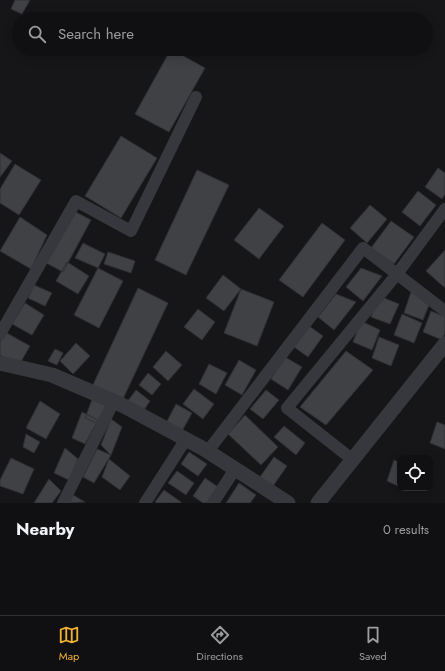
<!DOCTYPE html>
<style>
body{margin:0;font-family:Jost,sans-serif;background:#1e1e20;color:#f1f3f6}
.controls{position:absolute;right:12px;bottom:12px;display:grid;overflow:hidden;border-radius:8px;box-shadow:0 2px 10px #0003}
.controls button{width:36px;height:36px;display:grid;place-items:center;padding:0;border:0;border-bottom:1px solid #303032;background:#101012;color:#f1f3f6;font:20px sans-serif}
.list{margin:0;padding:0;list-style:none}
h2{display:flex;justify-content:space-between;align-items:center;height:52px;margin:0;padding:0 16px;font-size:17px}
h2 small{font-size:13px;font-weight:400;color:#9c9d9f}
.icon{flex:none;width:22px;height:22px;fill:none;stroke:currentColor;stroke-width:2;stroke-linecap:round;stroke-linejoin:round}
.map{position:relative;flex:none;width:445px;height:503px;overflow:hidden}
.search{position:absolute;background:#101012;box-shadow:0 2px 10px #0003;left:12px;right:12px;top:12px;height:44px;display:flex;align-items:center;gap:10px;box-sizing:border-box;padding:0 14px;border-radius:22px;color:#9c9d9f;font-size:15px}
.sheet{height:112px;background:#101012}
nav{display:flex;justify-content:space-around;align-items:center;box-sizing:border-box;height:56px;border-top:1px solid #303032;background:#101012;font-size:11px;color:#9c9d9f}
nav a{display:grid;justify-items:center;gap:2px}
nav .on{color:#f2b134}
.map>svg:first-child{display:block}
.building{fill:#404145;stroke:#303034}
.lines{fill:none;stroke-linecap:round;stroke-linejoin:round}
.minor{stroke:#37383d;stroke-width:12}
.tertiary{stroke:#37383d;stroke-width:15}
</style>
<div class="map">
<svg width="445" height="503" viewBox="0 0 445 503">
<rect width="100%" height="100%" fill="#161618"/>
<path class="building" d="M 15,0 L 30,0 L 22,14 L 11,9 Z
M 171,49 L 205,68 L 169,132 L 135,114 Z
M 121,136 L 157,158 L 121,218 L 85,196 Z
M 0,153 L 12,161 L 0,177 Z
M 15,164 L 41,180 L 19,215 L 0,203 L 0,189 Z
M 438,168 L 445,173 L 445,194 L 442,199 L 425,187 Z
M 197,170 L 229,185 L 186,275 L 155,260 Z
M 418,191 L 436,205 L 420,226 L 402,212 Z
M 370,205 L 387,219 L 367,243 L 350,228 Z
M 66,207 L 91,220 L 63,272 L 39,259 Z
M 259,208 L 284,226 L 259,259 L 234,240 Z
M 20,217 L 47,235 L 31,269 L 0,251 Z
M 391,221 L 414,237 L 394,264 L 371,248 Z
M 322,223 L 345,240 L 303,297 L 279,280 Z
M 83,243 L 105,254 L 98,268 L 75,258 Z
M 445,250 L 445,288 L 426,271 Z
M 108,252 L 135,261 L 131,273 L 104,264 Z
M 67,262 L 89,276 L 78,294 L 56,281 Z
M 98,268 L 123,281 L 99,328 L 74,315 Z
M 361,268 L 382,276 L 363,301 L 346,287 Z
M 223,275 L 241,289 L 224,311 L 206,298 Z
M 34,285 L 52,293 L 45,306 L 28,298 Z
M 138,288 L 168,303 L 122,401 L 92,387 Z
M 241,289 L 274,302 L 257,346 L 224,333 Z
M 411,292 L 431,300 L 423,320 L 404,313 Z
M 336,294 L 356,302 L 334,330 L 318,317 Z
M 379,296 L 399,304 L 390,324 L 371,317 Z
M 25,303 L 44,315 L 32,335 L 12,324 Z
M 198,309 L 215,322 L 202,340 L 184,327 Z
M 431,311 L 445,317 L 445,333 L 442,340 L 423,332 Z
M 402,314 L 422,323 L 414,343 L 394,335 Z
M 361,321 L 380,330 L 372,350 L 353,342 Z
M 309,326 L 323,336 L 308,357 L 294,347 Z
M 5,332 L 30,346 L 19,365 L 0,355 L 0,342 Z
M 379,337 L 399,345 L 391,366 L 372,358 Z
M 76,343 L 90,356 L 73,374 L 60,361 Z
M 55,349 L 63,353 L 57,365 L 48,361 Z
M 166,351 L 182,365 L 168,381 L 153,367 Z
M 346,351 L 373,370 L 326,425 L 300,407 Z
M 285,357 L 302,367 L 288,390 L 271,379 Z
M 239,360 L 256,370 L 242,395 L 225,385 Z
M 209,364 L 227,373 L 216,394 L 199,384 Z
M 148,373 L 161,384 L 152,395 L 139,385 Z
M 194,389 L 214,404 L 203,419 L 183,404 Z
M 136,390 L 150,401 L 142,413 L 127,402 Z
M 266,390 L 279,400 L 263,419 L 250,409 Z
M 93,397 L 112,406 L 104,426 L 85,418 Z
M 40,401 L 60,414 L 46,439 L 26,428 Z
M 176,404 L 192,413 L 182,431 L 166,423 Z
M 82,412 L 98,420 L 85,444 L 72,438 Z
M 245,415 L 278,447 L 261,465 L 228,434 Z
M 111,419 L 122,427 L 111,455 L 101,445 Z
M 437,422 L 445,425 L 445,449 L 430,443 Z
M 284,426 L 305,443 L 296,455 L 274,437 Z
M 26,434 L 40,442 L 34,453 L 23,447 Z
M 65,448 L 78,459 L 69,480 L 54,473 Z
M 97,449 L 111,455 L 94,483 L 83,477 Z
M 189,452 L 207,464 L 198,476 L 181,464 Z
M 274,457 L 287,466 L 273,486 L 260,477 Z
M 11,458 L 34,469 L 23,494 L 0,486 L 0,480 Z
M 109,459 L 130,476 L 120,490 L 102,477 Z
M 394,460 L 400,463 L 400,487 L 387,481 Z
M 177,471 L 194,483 L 186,495 L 168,483 Z
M 205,478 L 218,487 L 207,503 L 203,503 L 193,496 Z
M 49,479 L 61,491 L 52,503 L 34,503 Z
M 239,483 L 256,495 L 250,503 L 226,503 Z
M 164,490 L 181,502 L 181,503 L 157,503 L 155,502 Z
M 73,495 L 85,502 L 69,503 Z"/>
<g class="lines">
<path class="minor" d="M 0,334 L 76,201 L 131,231 L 196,97
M 208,451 L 363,248 L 445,311
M 353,460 L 287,408 L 397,274 L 445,209
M 63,503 L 114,401
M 145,503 L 186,439
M 213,503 L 235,469"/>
<path class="tertiary" d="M 0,363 L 52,375 L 122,405 L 204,449 L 288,503
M 318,503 L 445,344"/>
</g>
</svg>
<div class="controls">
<button><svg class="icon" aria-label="locate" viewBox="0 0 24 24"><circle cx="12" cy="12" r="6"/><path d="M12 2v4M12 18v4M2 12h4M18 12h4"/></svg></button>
</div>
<div class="search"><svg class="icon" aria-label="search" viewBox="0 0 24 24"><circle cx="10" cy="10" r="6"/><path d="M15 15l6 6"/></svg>Search here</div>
</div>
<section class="sheet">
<h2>Nearby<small>0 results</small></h2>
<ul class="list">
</ul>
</section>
<nav>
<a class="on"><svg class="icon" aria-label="map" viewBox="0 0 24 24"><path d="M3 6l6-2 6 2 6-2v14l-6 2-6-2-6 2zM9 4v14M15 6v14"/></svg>Map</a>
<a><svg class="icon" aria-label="directions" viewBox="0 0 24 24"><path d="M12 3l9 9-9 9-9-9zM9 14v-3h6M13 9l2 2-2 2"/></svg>Directions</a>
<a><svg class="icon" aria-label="saved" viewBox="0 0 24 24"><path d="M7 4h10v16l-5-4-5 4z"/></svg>Saved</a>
</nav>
